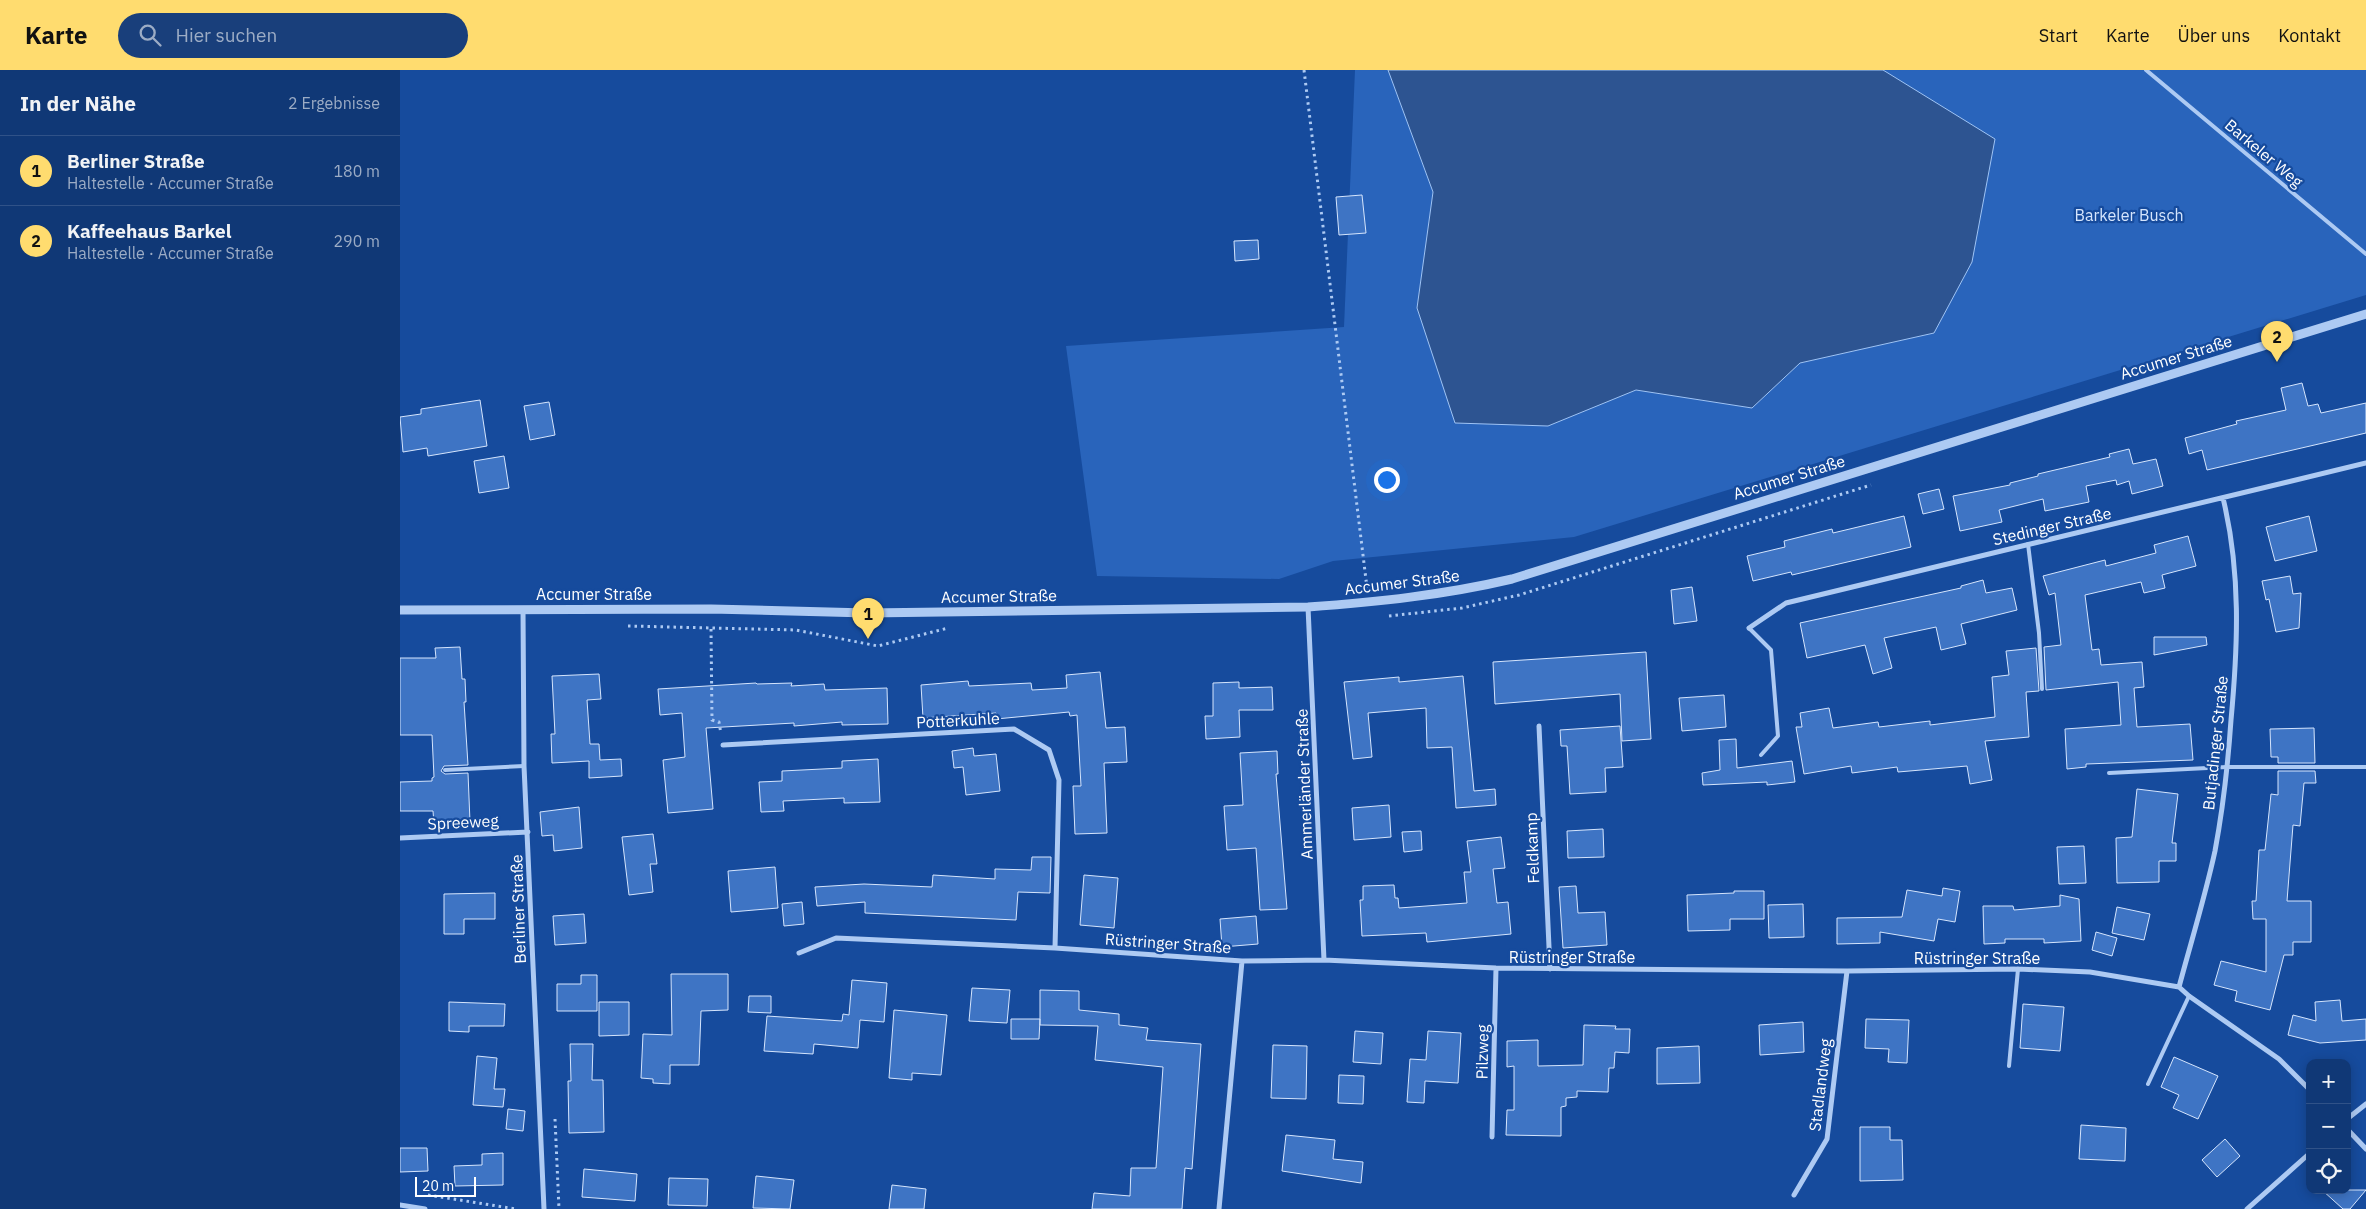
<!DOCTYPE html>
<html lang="de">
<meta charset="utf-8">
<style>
body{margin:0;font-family:"IBM Plex Sans",sans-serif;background:#193f7b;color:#f1f3f6}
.controls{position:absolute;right:15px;bottom:15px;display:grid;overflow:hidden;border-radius:10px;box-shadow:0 2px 12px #0003}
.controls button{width:45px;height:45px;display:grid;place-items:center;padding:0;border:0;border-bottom:1px solid #305288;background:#103876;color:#f1f3f6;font:25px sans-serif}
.scale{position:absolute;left:15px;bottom:12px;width:61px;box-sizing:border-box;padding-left:5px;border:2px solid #fff;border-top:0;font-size:14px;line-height:18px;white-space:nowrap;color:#fff;-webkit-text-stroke:4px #164b9d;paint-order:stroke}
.you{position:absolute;left:986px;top:409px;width:18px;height:18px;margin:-12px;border:4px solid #fff;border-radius:50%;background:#1a73e8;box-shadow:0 0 0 8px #1a73e833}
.badge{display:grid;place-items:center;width:32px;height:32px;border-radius:50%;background:#ffdc6f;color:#111;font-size:16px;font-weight:700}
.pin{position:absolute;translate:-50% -41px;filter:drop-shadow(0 1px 2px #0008)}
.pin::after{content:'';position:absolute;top:26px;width:18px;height:15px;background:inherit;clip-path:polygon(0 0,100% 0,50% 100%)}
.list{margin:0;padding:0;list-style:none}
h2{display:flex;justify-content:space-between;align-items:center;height:65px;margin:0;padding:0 20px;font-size:21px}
h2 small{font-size:16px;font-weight:400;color:#9cacc5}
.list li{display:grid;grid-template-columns:32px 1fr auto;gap:15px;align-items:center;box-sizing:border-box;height:70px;padding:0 20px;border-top:1px solid #305288}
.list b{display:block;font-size:19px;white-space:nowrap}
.list p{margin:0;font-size:16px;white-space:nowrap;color:#9cacc5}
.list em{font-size:16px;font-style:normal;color:#9cacc5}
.icon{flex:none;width:28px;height:28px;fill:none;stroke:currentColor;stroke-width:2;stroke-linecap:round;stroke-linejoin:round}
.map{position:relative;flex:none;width:1966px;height:1139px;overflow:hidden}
header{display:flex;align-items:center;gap:30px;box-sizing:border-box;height:70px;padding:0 25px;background:#ffdc6f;color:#111}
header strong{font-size:24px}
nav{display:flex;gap:28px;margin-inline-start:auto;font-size:18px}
.search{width:350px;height:45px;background:#193f7b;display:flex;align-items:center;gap:12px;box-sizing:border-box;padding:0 18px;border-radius:28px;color:#9cacc5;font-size:19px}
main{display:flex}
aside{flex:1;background:#103876}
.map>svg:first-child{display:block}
.green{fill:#2964bb}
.water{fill:#2d5491;stroke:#9fc4f5}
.building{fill:#3e74c4;stroke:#d5e5fd}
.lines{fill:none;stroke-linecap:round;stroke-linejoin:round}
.path{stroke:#adcaf3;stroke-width:3;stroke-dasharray:2.5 4;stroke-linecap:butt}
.service{stroke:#adcaf3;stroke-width:4}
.minor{stroke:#adcaf3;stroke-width:5}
.tertiary{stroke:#adcaf3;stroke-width:9}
.labels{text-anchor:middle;stroke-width:4.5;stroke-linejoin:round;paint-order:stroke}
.street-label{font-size:16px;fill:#fff;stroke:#164b9d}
.park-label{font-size:16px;fill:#d5e5fd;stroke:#164b9d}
</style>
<header>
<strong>Karte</strong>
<div class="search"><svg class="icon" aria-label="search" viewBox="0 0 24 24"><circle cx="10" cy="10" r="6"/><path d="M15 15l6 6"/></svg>Hier suchen</div>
<nav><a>Start</a><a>Karte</a><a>Über uns</a><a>Kontakt</a></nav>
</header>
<main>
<aside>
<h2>In der Nähe<small>2 Ergebnisse</small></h2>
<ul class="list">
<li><span class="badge">1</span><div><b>Berliner Straße</b><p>Haltestelle · Accumer Straße</p></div><em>180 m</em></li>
<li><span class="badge">2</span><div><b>Kaffeehaus Barkel</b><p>Haltestelle · Accumer Straße</p></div><em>290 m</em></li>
</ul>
</aside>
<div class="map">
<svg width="1966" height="1139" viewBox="0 0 1966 1139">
<rect width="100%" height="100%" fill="#164b9d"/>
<path class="green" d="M 955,0 L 988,0 L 1033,122 L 1017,238 L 1147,356 L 1236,320 L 1352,338 L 1400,293 L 1534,263 L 1483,0 L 1966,0 L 1966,225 L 1174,467 L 933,491 L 879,509 L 697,506 L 666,276 L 944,257 Z"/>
<path class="water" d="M 988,0 L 1483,0 L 1595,69 L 1572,192 L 1534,263 L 1400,293 L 1352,338 L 1236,320 L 1148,356 L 1055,353 L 1017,238 L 1033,122 Z"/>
<path class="building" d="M 962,125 L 966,163 L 939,165 L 936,127 Z
M 858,170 L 859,189 L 835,191 L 834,171 Z
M 1902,313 L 1908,336 L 1918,334 L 1921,343 L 1966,333 L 1966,363 L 1807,400 L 1802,380 L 1789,384 L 1785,368 L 1837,354 L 1836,351 L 1886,340 L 1881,318 Z
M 80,330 L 87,376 L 28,386 L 27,378 L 3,382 L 0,347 L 21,344 L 21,339 Z
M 149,332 L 155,365 L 130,370 L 124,336 Z
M 1729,379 L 1733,394 L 1756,389 L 1763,416 L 1732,424 L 1729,411 L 1717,415 L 1716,410 L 1686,416 L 1689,432 L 1645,441 L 1643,429 L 1599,440 L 1602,452 L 1560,461 L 1553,426 L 1610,415 L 1610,413 L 1638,406 L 1638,404 L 1710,387 L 1709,384 Z
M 104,386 L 109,418 L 79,423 L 74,391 Z
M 1539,419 L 1544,439 L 1523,444 L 1518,424 Z
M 1504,446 L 1511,477 L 1392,505 L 1391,502 L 1353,511 L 1347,486 L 1385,477 L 1384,471 L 1432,459 L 1433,463 Z
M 1909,446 L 1917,481 L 1875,491 L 1866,457 Z
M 1788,466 L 1796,496 L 1762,505 L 1765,518 L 1744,523 L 1741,512 L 1685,525 L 1692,580 L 1699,579 L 1701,595 L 1742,592 L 1744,617 L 1734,618 L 1737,657 L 1790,654 L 1793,690 L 1686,694 L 1686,697 L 1667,699 L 1665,659 L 1721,655 L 1718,612 L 1646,620 L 1644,577 L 1661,575 L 1655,523 L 1649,525 L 1643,506 L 1705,490 L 1706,496 L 1756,483 L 1754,475 Z
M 1890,506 L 1893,524 L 1901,523 L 1899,558 L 1876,562 L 1869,529 L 1866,530 L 1862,511 Z
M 1583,510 L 1586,523 L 1612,518 L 1617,540 L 1561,554 L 1566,574 L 1541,580 L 1536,557 L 1484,568 L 1492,598 L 1473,604 L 1465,575 L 1407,588 L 1400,553 L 1561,518 L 1561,516 Z
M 1292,517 L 1297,551 L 1274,554 L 1271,520 Z
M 1754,567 L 1806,567 L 1807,575 L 1754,585 Z
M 60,577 L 62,609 L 65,609 L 66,632 L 64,632 L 68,695 L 44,696 L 41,701 L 45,704 L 68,703 L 70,752 L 34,754 L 33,741 L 0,741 L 0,712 L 32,711 L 32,708 L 34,707 L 32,665 L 0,665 L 0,588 L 36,588 L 35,578 Z
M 1636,578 L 1639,621 L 1626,622 L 1629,667 L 1585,671 L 1592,710 L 1570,714 L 1567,696 L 1498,702 L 1497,697 L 1452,703 L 1451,696 L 1404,704 L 1396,657 L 1402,657 L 1400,643 L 1429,638 L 1433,658 L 1478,652 L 1479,657 L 1530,651 L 1530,655 L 1595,647 L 1592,607 L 1609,605 L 1606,581 Z
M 1246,582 L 1251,669 L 1222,671 L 1220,624 L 1095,634 L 1093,592 Z
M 700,602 L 706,658 L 725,657 L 727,692 L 704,693 L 707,763 L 675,764 L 673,716 L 681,716 L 677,645 L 670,646 L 669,642 L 596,649 L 596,643 L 523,648 L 521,615 L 568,611 L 569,616 L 631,613 L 632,620 L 667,618 L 666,605 Z
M 199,604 L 201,629 L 187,630 L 190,674 L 199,674 L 200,690 L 221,689 L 222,706 L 189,708 L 189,691 L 152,693 L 151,664 L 155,664 L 152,606 Z
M 1063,606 L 1074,721 L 1095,719 L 1096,735 L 1056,738 L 1052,677 L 1027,678 L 1026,638 L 968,643 L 972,687 L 953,689 L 944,612 L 999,607 L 999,612 Z
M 839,612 L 839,618 L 872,617 L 873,640 L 839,640 L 840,667 L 806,669 L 805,646 L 813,646 L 813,613 Z
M 356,613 L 357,614 L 392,613 L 391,616 L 424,614 L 425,620 L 487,618 L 488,654 L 442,655 L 442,652 L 394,656 L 394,653 L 306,658 L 313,739 L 268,743 L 263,690 L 285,687 L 282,643 L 260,645 L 258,619 Z
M 1324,625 L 1326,657 L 1282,661 L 1279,628 Z
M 1220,656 L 1223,697 L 1205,698 L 1206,722 L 1170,724 L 1167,676 L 1161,676 L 1160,660 Z
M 1914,658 L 1915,693 L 1878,693 L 1878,687 L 1871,687 L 1870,659 Z
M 1336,669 L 1337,698 L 1392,691 L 1395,712 L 1367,715 L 1367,712 L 1303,715 L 1302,703 L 1320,700 L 1319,670 Z
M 573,678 L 574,686 L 596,684 L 600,721 L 566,725 L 563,697 L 554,698 L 552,681 Z
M 877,681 L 878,704 L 876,704 L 887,839 L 860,840 L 856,778 L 827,780 L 824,736 L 843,735 L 840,683 Z
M 478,689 L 480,732 L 444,733 L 444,728 L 383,731 L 384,741 L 361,742 L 359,712 L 382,711 L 382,701 L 442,698 L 442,691 Z
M 1878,701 L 1915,701 L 1916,713 L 1904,713 L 1900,756 L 1893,755 L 1887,831 L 1911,831 L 1911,872 L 1893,872 L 1893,885 L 1884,885 L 1870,940 L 1835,931 L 1837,921 L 1814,915 L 1821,891 L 1866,902 L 1866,849 L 1853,849 L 1852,831 L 1856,831 L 1859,780 L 1865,780 L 1871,724 L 1878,725 Z
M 1737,719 L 1778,724 L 1772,773 L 1776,773 L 1776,791 L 1759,791 L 1759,812 L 1717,813 L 1716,768 L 1732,767 Z
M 989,735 L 991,767 L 954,770 L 952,738 Z
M 179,737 L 182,778 L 154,781 L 153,765 L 142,766 L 140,742 Z
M 1203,759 L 1204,787 L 1168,788 L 1167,761 Z
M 1021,761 L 1022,780 L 1004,782 L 1002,762 Z
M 253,764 L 257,794 L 250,794 L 253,822 L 229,825 L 222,767 Z
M 1101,767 L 1105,798 L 1093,799 L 1097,833 L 1108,832 L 1111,864 L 1027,872 L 1026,863 L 962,866 L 960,830 L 963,830 L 963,816 L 994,815 L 995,828 L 998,828 L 999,838 L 1067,833 L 1064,802 L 1071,802 L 1067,771 Z
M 1684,776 L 1686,813 L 1659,814 L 1657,777 Z
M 632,787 L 651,787 L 650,823 L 618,822 L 616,850 L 465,843 L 465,832 L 417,836 L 415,817 L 464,814 L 532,817 L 533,805 L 595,809 L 595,799 L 631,800 Z
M 375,797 L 378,838 L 331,842 L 328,801 Z
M 684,805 L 718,808 L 714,858 L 680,855 Z
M 1176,816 L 1178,843 L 1205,842 L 1207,875 L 1163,878 L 1159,817 Z
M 1543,818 L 1560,821 L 1555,852 L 1538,849 L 1534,871 L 1480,862 L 1480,873 L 1437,874 L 1437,848 L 1502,847 L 1507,820 L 1542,826 Z
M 1334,821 L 1364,821 L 1364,849 L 1330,849 L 1330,860 L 1288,861 L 1287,825 L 1334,823 Z
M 95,823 L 95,849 L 64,849 L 64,864 L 44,864 L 44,824 Z
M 1660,825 L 1679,829 L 1681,871 L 1644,873 L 1644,869 L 1605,869 L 1605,873 L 1584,874 L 1583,836 L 1613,836 L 1614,840 L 1660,836 Z
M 402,832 L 404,854 L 384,856 L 382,834 Z
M 1403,834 L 1404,867 L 1369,868 L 1368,835 Z
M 1717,837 L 1750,844 L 1744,870 L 1712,863 Z
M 184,844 L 186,873 L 155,875 L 153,846 Z
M 856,846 L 858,874 L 822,877 L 820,849 Z
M 1696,862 L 1717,868 L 1712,886 L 1692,880 Z
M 271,904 L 328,904 L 328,940 L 301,941 L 299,995 L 270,995 L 270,1014 L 253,1013 L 253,1009 L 241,1008 L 243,964 L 272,965 Z
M 181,905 L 197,905 L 197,941 L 157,941 L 157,914 L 181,914 Z
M 452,910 L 487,913 L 484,952 L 460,950 L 458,978 L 414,974 L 413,984 L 364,981 L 367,946 L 442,951 L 443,944 L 449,945 Z
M 572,918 L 610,920 L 607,953 L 569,951 Z
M 640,920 L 679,921 L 679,940 L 719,944 L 719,955 L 748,958 L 746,970 L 801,974 L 792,1099 L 785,1098 L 782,1139 L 692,1139 L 694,1123 L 730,1126 L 731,1098 L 756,1098 L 763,997 L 695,990 L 698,956 L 640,955 Z
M 349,926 L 371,926 L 371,943 L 348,942 Z
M 1940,930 L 1942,951 L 1966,949 L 1966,970 L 1920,973 L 1888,965 L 1893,945 L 1916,951 L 1915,932 Z
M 49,932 L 105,934 L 104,956 L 69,956 L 69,962 L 49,961 Z
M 199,932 L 229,932 L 229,965 L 199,966 Z
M 1623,934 L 1664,937 L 1660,981 L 1620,978 Z
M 494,940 L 547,945 L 541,1005 L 512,1003 L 512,1010 L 489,1008 Z
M 611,949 L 640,949 L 639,969 L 611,969 Z
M 1466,949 L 1509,950 L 1507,993 L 1488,992 L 1489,979 L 1465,978 Z
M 1403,952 L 1404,982 L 1360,985 L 1359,955 Z
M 1184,955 L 1216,956 L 1215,959 L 1230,959 L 1229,983 L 1215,982 L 1214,998 L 1209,998 L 1208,1022 L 1177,1021 L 1177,1027 L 1166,1028 L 1166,1036 L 1161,1037 L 1161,1066 L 1106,1065 L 1107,1040 L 1114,1040 L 1114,996 L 1107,997 L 1107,971 L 1138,970 L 1138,996 L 1183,995 Z
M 955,961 L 983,963 L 981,994 L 953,992 Z
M 1028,961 L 1061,963 L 1058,1013 L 1025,1011 L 1024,1033 L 1007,1032 L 1010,989 L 1026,990 Z
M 170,974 L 193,974 L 192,1010 L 203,1010 L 204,1062 L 169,1063 L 168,1011 L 171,1011 Z
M 873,975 L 907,976 L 906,1029 L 871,1028 Z
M 1299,976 L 1300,1013 L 1257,1014 L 1257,978 Z
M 77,986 L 97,988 L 94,1019 L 105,1019 L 103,1037 L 73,1035 Z
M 1774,987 L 1818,1006 L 1798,1049 L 1773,1038 L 1779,1025 L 1761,1017 Z
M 939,1005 L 964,1006 L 963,1034 L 938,1033 Z
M 108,1039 L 125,1041 L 123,1061 L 106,1059 Z
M 1681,1055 L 1726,1058 L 1725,1091 L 1679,1089 Z
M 1460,1057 L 1490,1057 L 1490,1070 L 1502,1070 L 1503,1110 L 1460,1111 Z
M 886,1065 L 935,1070 L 933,1089 L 963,1092 L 961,1113 L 882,1101 Z
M 1825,1069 L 1840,1086 L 1817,1107 L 1802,1090 Z
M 0,1078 L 27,1078 L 28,1101 L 0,1102 Z
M 103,1083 L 103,1115 L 55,1116 L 54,1096 L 82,1095 L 82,1084 Z
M 184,1099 L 237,1104 L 235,1131 L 182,1127 Z
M 356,1106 L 394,1110 L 390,1139 L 353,1138 Z
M 269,1108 L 308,1109 L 307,1136 L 268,1135 Z
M 492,1115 L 526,1119 L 524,1139 L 489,1139 Z
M 1922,1120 L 1966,1120 L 1950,1139 L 1943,1139 Z"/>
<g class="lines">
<path class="path" d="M 904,0 L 967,518
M 989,546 L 1062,538 L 1119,525 L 1471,415
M 228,556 L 396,560 L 478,576 L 548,558
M 311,559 L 312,650 L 319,652 L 321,664
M 155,1049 L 159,1139
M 28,1125 L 116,1139"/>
<path class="service" d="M 1746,0 L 1966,184
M 1628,474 L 1639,563 L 1642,619
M 1349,558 L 1371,580 L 1378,666 L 1361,685
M 45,700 L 124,696
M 1709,703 L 1827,697 L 1966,697
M 1609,996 L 1618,899
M 1748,1014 L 1789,926"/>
<path class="minor" d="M 908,537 L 924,890
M 123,539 L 124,696 L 144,1139
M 1349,558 L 1386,533 L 1966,393
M 1139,656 L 1150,899
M 323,675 L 614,659 L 649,680 L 659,710 L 655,878
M 0,768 L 128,762
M 399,883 L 436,868 L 655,878 L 842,891 L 924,890 L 1096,898 L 1447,901 L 1618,899 L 1690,902 L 1779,917 L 1789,926 L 1879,989 L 1910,1020
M 1779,917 C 1791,872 1805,827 1815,781 C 1823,738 1828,694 1831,650 C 1838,575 1841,502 1823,428
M 1947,1049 L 1966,1034
M 1947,1059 L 1966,1079
M 1092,1067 L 1096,898
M 1394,1125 L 1427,1069 L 1447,901
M 0,1135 L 25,1139
M 819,1139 L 842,891
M 1847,1139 L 1910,1083"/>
<path class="tertiary" d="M 0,540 L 311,539 L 467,543 L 908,537 C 977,532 1044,525 1112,509 L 1966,244"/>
</g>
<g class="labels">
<g class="street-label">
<text transform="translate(1864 83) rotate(40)" y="6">Barkeler Weg</text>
<text transform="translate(1776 287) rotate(-17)" y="6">Accumer Straße</text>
<text transform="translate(1389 407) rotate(-17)" y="6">Accumer Straße</text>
<text transform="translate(1652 456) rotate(-13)" y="6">Stedinger Straße</text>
<text transform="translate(1002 512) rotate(-7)" y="6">Accumer Straße</text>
<text x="194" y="530">Accumer Straße</text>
<text transform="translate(599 526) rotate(-1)" y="6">Accumer Straße</text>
<text transform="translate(558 650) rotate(-3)" y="6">Potterkuhle</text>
<text transform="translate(1815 673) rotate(-84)" y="6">Butjadinger Straße</text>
<text transform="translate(904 714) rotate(-92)" y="6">Ammerländer Straße</text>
<text transform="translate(63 752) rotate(-3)" y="6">Spreeweg</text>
<text transform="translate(1132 778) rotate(-92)" y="6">Feldkamp</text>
<text transform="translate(118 839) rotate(-92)" y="6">Berliner Straße</text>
<text transform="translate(768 873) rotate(4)" y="6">Rüstringer Straße</text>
<text x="1172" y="893">Rüstringer Straße</text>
<text x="1577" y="894">Rüstringer Straße</text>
<text transform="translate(1082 982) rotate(-89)" y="6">Pilzweg</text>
<text transform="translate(1420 1015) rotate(-83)" y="6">Stadlandweg</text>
</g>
<g class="park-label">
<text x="1729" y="151">Barkeler Busch</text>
</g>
</g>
</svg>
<div class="controls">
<button>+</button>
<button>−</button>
<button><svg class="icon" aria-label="locate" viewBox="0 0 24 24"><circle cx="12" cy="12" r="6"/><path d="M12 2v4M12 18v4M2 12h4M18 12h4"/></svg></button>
</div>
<div class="scale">20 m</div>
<div class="you"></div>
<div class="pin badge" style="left:468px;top:569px">1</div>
<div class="pin badge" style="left:1877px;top:292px">2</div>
</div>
</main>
